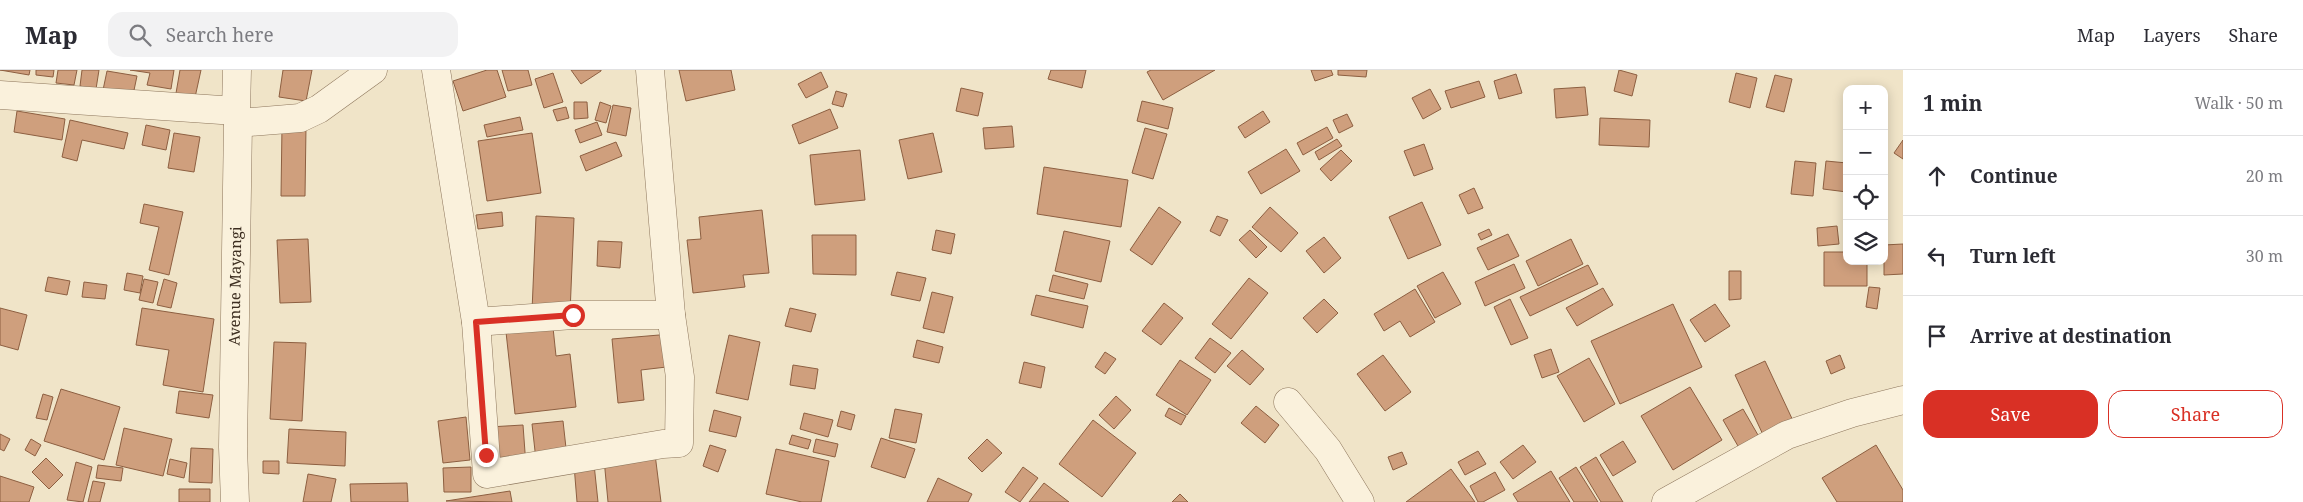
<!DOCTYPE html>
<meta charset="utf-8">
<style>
body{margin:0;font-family:"Noto Serif",serif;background:#f2f2f3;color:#2b2b33}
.controls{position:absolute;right:15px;top:15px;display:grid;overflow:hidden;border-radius:10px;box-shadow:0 2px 12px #0003}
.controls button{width:45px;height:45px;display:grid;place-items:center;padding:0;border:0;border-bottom:1px solid #e1e1e2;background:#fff;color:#2b2b33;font:25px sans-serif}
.stop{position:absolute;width:15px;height:15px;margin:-11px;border:4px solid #d93025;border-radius:50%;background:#fff}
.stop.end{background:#d93025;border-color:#fff;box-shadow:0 1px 5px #0008}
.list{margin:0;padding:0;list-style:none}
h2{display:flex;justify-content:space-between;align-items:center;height:65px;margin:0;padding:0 20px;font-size:21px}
h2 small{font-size:16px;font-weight:400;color:#7c7c81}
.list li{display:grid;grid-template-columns:32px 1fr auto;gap:15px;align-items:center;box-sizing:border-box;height:80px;padding:0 20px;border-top:1px solid #e1e1e2}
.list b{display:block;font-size:19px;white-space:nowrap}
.list em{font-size:16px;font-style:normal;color:#7c7c81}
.actions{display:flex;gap:10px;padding:15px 20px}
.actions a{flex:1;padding:11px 0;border:1px solid #d93025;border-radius:15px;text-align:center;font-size:18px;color:#d93025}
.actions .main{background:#d93025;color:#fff}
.icon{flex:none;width:28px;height:28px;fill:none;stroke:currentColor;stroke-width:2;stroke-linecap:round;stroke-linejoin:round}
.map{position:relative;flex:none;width:1903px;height:432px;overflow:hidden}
header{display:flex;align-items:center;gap:30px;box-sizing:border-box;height:70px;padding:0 25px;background:#fff;border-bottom:1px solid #e1e1e2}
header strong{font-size:24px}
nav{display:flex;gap:28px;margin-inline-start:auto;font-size:18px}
.search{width:350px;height:45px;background:#f2f2f3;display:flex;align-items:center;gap:12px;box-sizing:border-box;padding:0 18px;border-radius:15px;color:#7c7c81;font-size:19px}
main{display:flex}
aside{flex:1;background:#fff}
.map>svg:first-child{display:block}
.building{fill:#cf9f7d;stroke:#8d5f41}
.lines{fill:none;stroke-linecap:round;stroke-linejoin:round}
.minor-casing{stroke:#8d765c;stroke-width:29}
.minor{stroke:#faf1dc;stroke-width:28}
.route{stroke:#d93025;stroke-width:6}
.labels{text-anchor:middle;stroke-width:4;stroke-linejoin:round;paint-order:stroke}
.street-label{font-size:15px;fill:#3d2e20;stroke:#f7eed8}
</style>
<header>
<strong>Map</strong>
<div class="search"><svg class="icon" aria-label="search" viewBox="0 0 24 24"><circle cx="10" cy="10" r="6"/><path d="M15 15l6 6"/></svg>Search here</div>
<nav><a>Map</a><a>Layers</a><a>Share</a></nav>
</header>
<main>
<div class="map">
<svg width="1903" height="432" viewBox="0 0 1903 432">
<rect width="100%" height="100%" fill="#f0e4c8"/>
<path class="building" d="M 0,0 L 30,0 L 29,5 Z
M 36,0 L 54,0 L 53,7 L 36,5 Z
M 58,0 L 77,0 L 74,15 L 56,13 Z
M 82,0 L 99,0 L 96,19 L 80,16 Z
M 130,0 L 174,0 L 171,19 L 147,15 L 150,3 Z
M 180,0 L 201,0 L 194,32 L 175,29 Z
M 283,0 L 312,0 L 306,31 L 279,27 Z
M 487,0 L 497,0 L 506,27 L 463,41 L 453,11 Z
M 502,0 L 528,0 L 532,15 L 508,21 Z
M 571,0 L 601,0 L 601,1 L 581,14 Z
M 679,0 L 731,0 L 735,20 L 686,31 Z
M 1051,0 L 1086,0 L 1082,18 L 1048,9 Z
M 1151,0 L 1215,0 L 1163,30 L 1147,2 Z
M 1311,0 L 1331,0 L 1333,5 L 1315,11 Z
M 1338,0 L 1367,0 L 1366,7 L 1338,5 Z
M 1619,0 L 1637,5 L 1632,26 L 1614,21 Z
M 107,1 L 137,6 L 133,25 L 103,20 Z
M 821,2 L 828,17 L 806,28 L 798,14 Z
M 553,3 L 563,32 L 544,38 L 535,9 Z
M 1736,3 L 1757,8 L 1750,38 L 1729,32 Z
M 1516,4 L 1522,23 L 1499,29 L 1494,11 Z
M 1775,5 L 1792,9 L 1784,42 L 1766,37 Z
M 1479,11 L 1485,27 L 1451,38 L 1445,21 Z
M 1585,17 L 1588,45 L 1556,48 L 1554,19 Z
M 961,18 L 983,23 L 978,46 L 956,41 Z
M 1430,19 L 1441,39 L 1423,49 L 1412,28 Z
M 836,21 L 847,24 L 843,37 L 832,34 Z
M 1142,31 L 1173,38 L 1168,59 L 1137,51 Z
M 574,32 L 587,32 L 588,48 L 574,49 Z
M 600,32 L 611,36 L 606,53 L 595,50 Z
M 613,35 L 631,38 L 626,66 L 607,62 Z
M 566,37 L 569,48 L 557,51 L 553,40 Z
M 830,39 L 838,58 L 799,74 L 792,55 Z
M 17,41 L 65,49 L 62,70 L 14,62 Z
M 1263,41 L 1270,52 L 1245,68 L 1238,57 Z
M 1347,44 L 1353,56 L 1339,63 L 1333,50 Z
M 520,47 L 523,60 L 487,67 L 484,55 Z
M 1600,48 L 1650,50 L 1649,77 L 1599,75 Z
M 70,50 L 128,63 L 124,79 L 82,70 L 77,91 L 62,87 Z
M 597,52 L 602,65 L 580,73 L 575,60 Z
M 146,55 L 170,60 L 166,80 L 142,75 Z
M 282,56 L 306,57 L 305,126 L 281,126 Z
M 1012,56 L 1014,77 L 985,79 L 983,58 Z
M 1327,57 L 1333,68 L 1303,85 L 1297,73 Z
M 1145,58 L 1167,64 L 1153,109 L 1132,103 Z
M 174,63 L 200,67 L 194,102 L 168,98 Z
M 532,63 L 541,123 L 487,131 L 478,71 Z
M 933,63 L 942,102 L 908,109 L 899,70 Z
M 1337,69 L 1342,76 L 1319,90 L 1315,82 Z
M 1903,70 L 1903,89 L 1894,83 Z
M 616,72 L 622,86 L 586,101 L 580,86 Z
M 1424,74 L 1433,99 L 1414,106 L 1404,81 Z
M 1286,79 L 1300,101 L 1261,124 L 1248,102 Z
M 860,80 L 865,130 L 815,135 L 810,85 Z
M 1341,80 L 1352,91 L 1331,111 L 1320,99 Z
M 1795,91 L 1816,93 L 1813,126 L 1791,124 Z
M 1826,91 L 1847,93 L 1847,122 L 1823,119 Z
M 1044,97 L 1128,110 L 1121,157 L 1037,144 Z
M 1474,118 L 1483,138 L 1468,144 L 1459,125 Z
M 1422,132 L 1441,175 L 1408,189 L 1389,147 Z
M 144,134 L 183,142 L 169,205 L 149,200 L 159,157 L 140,153 Z
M 1159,137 L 1181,152 L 1152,195 L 1130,180 Z
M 1270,137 L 1298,163 L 1281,182 L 1252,157 Z
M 762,140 L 769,203 L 743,205 L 745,217 L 693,223 L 687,170 L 701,169 L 699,147 Z
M 502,142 L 503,156 L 478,159 L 476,145 Z
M 536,146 L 574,148 L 570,243 L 532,241 Z
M 1217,146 L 1228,150 L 1220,166 L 1210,161 Z
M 1837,156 L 1839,174 L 1818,176 L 1817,158 Z
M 1489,159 L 1492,165 L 1481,170 L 1478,164 Z
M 936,160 L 955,164 L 951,184 L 932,180 Z
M 1250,160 L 1267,177 L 1256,188 L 1239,170 Z
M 1064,161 L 1110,171 L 1101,212 L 1055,201 Z
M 1508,164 L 1519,186 L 1488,200 L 1477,178 Z
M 812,165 L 856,165 L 856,205 L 813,204 Z
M 1324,167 L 1341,188 L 1324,203 L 1306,181 Z
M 308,169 L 311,232 L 280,233 L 277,170 Z
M 1571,169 L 1583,194 L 1538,216 L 1526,191 Z
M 598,171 L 622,172 L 620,198 L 597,196 Z
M 1903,174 L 1903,204 L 1884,205 L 1884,175 Z
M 1824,182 L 1847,182 L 1847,191 L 1867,191 L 1867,216 L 1824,216 Z
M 1514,194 L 1525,218 L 1485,236 L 1475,212 Z
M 1588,195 L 1598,214 L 1530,246 L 1520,227 Z
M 1729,201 L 1741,201 L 1741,229 L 1729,230 Z
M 897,202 L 926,208 L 920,231 L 891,225 Z
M 1443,202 L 1461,234 L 1435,248 L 1417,216 Z
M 127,203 L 143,206 L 140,223 L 124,220 Z
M 1053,205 L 1088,214 L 1084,229 L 1049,221 Z
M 48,207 L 70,211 L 67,225 L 45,221 Z
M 1249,208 L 1268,223 L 1231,269 L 1212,254 Z
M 144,209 L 158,212 L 153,233 L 139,230 Z
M 164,209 L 177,213 L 171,238 L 157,235 Z
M 84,212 L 107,215 L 105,229 L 82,227 Z
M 1869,217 L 1880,218 L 1877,239 L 1866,237 Z
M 1603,218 L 1613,235 L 1577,256 L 1566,238 Z
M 1415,219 L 1435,252 L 1410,267 L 1400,251 L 1384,261 L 1374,244 Z
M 932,222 L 953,227 L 944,263 L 923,258 Z
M 1036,225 L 1088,236 L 1083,258 L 1031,245 Z
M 1324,229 L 1338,243 L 1317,263 L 1303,248 Z
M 1510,229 L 1528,268 L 1511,275 L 1494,237 Z
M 1164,233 L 1183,248 L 1161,275 L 1142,261 Z
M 1673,234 L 1702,297 L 1620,334 L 1591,271 Z
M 1715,234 L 1730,256 L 1705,272 L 1690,250 Z
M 0,238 L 27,245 L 18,280 L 0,275 Z
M 142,238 L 214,249 L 203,322 L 163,315 L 169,280 L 136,275 Z
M 790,238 L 816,244 L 811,262 L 785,256 Z
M 552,248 L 556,286 L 570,284 L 576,337 L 515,344 L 505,253 Z
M 671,264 L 675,296 L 641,300 L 644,330 L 618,333 L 612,269 Z
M 729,265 L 760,272 L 748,330 L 716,323 Z
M 1210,268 L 1231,283 L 1215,303 L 1195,288 Z
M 917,270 L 943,277 L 939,293 L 913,287 Z
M 274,272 L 306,273 L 302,351 L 270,349 Z
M 1551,279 L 1559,302 L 1542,308 L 1534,285 Z
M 1242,280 L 1264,299 L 1250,315 L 1227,296 Z
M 1105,282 L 1116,289 L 1105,304 L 1095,297 Z
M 1383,285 L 1411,322 L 1385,341 L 1357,304 Z
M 1840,285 L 1845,298 L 1831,304 L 1826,291 Z
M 1589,288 L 1615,334 L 1584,352 L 1557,306 Z
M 1180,290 L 1211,310 L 1187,345 L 1156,325 Z
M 1765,291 L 1795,355 L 1765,369 L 1735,305 Z
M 1024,292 L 1045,297 L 1041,318 L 1019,313 Z
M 793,295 L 818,299 L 815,319 L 790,315 Z
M 1690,317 L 1722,370 L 1673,400 L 1641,346 Z
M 61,319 L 120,337 L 104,390 L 44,371 Z
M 179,321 L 213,325 L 209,348 L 176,343 Z
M 43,324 L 53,327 L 47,350 L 36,348 Z
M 1116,326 L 1131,340 L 1114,359 L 1099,345 Z
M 1256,336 L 1279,355 L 1265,373 L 1241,353 Z
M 1169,338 L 1186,346 L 1181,355 L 1165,346 Z
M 895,339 L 922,344 L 916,373 L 889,368 Z
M 1743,339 L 1762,372 L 1742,383 L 1723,350 Z
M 714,340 L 741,347 L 736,367 L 709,361 Z
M 841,341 L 855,345 L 851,360 L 837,356 Z
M 804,343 L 833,350 L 828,367 L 800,359 Z
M 466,347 L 470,390 L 443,393 L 438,351 Z
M 1093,350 L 1136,383 L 1102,427 L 1059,394 Z
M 563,351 L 567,387 L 536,390 L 532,354 Z
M 523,355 L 526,396 L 492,398 L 489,357 Z
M 124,358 L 172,369 L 163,406 L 116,395 Z
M 289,359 L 346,362 L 345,396 L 287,393 Z
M 0,364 L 10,369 L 4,381 L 0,379 Z
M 792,365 L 811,370 L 808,379 L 789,374 Z
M 881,368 L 915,379 L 905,408 L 871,397 Z
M 31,369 L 41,375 L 35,386 L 25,380 Z
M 816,369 L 838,374 L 835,387 L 813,382 Z
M 987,369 L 1002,383 L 982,402 L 968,388 Z
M 1623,371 L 1636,392 L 1613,406 L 1600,385 Z
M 710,375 L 726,380 L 718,402 L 703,396 Z
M 1523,375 L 1536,392 L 1513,409 L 1500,392 Z
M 1876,375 L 1903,420 L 1903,432 L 1837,432 L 1822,408 Z
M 191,378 L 213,379 L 212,413 L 189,412 Z
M 776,379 L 829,391 L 821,432 L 802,432 L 766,424 Z
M 1478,381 L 1486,394 L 1465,405 L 1458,392 Z
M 1402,382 L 1407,394 L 1393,400 L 1388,387 Z
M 655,384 L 661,432 L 608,432 L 604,389 Z
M 1596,387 L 1623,432 L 1601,432 L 1580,397 Z
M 46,388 L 63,405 L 49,419 L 32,402 Z
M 170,389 L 187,393 L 184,408 L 167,404 Z
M 263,391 L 279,391 L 279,404 L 263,403 Z
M 76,392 L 92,397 L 83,432 L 67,430 Z
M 594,394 L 598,432 L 577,432 L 574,395 Z
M 98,395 L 123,398 L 121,411 L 96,408 Z
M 471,397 L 471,422 L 444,422 L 443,398 Z
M 1023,397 L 1038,408 L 1020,432 L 1005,422 Z
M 1576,397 L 1598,432 L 1574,432 L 1559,408 Z
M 1451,399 L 1475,432 L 1406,432 Z
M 1551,401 L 1570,432 L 1518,432 L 1513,424 Z
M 1495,402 L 1505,420 L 1483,432 L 1478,432 L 1470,416 Z
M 308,404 L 336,409 L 331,432 L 303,432 Z
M 0,406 L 34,417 L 29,432 L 0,432 Z
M 938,408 L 972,424 L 968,432 L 927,432 Z
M 93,411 L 105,413 L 100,432 L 88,432 Z
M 407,413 L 408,432 L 351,432 L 350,414 Z
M 1044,413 L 1069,432 L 1029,432 Z
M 179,419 L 210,419 L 210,432 L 179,432 Z
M 510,421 L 512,432 L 446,431 Z
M 1180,424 L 1188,432 L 1172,432 Z"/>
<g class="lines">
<defs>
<g id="minor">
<path d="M 436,0 L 476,252 L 487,404 L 663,374 L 679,373 L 680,307 L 671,245 L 650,0"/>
<path d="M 0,25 L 236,41"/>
<path d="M 238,53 L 300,48 L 319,39 L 373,0"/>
<path d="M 476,252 L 573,245 L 671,245"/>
<path d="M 1288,332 L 1328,380 L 1360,432"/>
<path id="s1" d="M 235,432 L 233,377 L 238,53 L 236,41 L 237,0"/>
<path d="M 1666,432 L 1787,365 L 1852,343 L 1903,330"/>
</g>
</defs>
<use href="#minor" class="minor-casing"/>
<use href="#minor" class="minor"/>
</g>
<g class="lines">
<path class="route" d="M 486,385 L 476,252 L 573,245"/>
</g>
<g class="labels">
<g class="street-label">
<text dy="5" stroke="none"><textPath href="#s1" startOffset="216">Avenue Mayangi</textPath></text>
</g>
</g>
</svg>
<div class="controls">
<button>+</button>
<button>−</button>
<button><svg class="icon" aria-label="locate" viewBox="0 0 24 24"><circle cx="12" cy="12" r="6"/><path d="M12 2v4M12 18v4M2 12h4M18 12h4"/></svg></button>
<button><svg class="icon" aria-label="layers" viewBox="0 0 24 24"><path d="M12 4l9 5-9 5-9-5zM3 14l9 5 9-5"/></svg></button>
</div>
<div class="stop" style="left:573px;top:245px"></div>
<div class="stop end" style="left:486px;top:385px"></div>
</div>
<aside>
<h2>1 min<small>Walk · 50 m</small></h2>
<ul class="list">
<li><svg class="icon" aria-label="ahead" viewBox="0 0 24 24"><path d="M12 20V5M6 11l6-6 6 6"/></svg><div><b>Continue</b></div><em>20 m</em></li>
<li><svg class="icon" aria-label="left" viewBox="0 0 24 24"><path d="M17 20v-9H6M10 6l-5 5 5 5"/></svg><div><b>Turn left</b></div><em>30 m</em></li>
<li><svg class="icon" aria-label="arrive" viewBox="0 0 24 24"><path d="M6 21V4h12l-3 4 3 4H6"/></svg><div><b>Arrive at destination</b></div></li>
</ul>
<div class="actions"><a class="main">Save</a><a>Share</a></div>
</aside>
</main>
